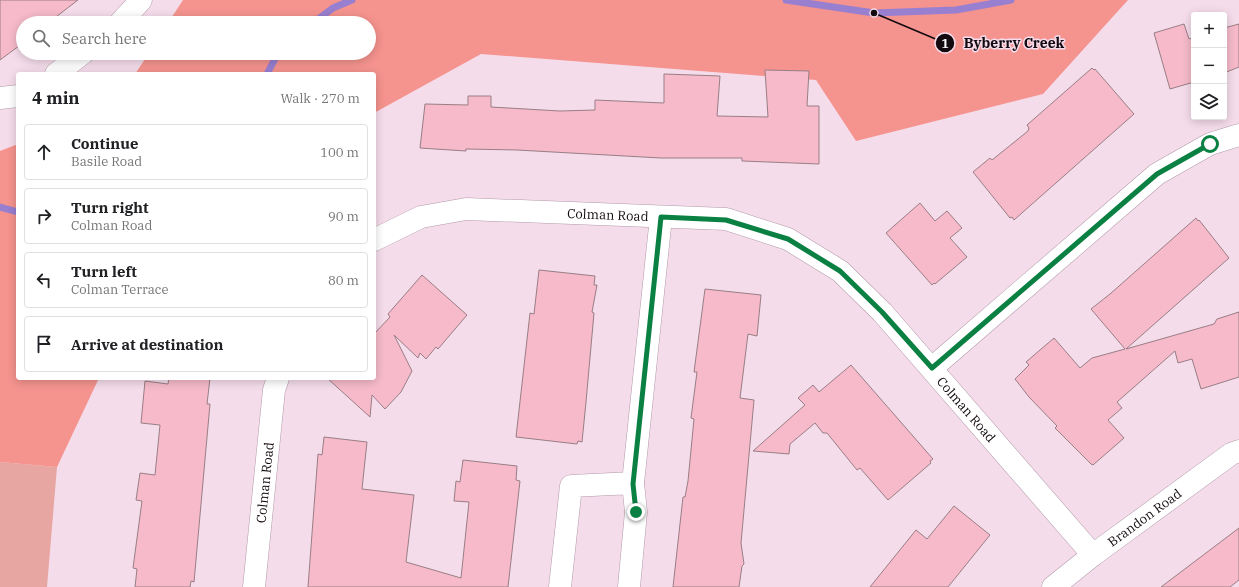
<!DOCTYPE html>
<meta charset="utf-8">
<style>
body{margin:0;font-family:"IBM Plex Serif",serif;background:#f6f6f6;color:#202124}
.controls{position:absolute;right:12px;top:12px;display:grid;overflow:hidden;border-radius:4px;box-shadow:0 2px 10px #0003}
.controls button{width:36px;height:36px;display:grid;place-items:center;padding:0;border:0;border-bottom:1px solid #e0e0e0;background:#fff;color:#202124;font:20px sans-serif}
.stop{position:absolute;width:12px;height:12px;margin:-9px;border:3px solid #0b8043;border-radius:50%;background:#fff}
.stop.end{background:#0b8043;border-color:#fff;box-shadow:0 1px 4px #0008}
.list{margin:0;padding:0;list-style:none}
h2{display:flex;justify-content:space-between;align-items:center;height:52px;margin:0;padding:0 16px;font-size:17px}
h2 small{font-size:13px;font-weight:400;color:#757577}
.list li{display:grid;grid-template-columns:26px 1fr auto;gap:12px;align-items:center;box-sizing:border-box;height:56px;margin:0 8px 8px;padding:0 8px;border:1px solid #e0e0e0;border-radius:4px}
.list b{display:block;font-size:15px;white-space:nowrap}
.list p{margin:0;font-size:13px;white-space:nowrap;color:#757577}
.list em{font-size:13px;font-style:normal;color:#757577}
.icon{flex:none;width:22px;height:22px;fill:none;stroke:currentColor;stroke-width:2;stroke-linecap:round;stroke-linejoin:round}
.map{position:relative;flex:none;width:1239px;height:587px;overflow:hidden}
.search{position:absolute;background:#fff;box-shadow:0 2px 10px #0003;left:16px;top:16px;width:360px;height:44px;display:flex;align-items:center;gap:10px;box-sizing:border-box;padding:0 14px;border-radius:22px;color:#757577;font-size:15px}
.panel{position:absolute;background:#fff;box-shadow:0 2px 10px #0003;left:16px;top:72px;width:360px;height:308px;border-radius:4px}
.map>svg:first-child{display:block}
.green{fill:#e7a6a2}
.forest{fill:#f5938e}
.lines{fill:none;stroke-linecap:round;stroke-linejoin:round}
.stream{stroke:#987fd0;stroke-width:7}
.building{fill:#f6baca;stroke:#997e85}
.street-casing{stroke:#b19aa9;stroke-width:23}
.street{stroke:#fff;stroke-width:22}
.route{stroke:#0b8043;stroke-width:5}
.labels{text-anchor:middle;stroke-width:3;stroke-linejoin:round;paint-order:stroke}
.street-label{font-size:13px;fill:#120a0f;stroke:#f5dceb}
.leader{fill:none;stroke:#120a0f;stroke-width:1.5}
.callout-dot{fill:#120a0f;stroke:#f5dceb;stroke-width:1.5}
.mark-label{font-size:12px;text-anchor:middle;font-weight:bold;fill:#fff}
.callout-label{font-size:14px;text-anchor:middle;font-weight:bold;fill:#120a0f;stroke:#f5dceb;stroke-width:3;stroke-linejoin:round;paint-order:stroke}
</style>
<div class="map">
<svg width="1239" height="587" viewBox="0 0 1239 587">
<rect width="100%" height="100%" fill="#f5dceb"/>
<path class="green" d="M 0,462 L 57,467 L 47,587 L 0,587 Z"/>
<path class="forest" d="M 183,0 L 1128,0 L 1043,94 L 856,141 L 816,80 L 481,54 L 374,113 L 374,74 L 135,74 L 149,53 L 369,53 L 369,23 L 168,23 Z
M 18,144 L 18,378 L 99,378 L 57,467 L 0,462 L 0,151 Z"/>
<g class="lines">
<path class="stream" d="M 786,0 L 874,13 L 956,10 L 1011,0
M 313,23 L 333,8 L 352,0
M 267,74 L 278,53
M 0,207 L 18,212"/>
</g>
<path class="building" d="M 0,0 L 78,0 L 48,23 L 23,23 L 23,43 L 0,60 Z
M 1184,24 L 1189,39 L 1194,37 L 1194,82 L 1170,89 L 1154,33 Z
M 1239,24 L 1239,67 L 1224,73 L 1224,28 Z
M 1092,68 L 1094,70 L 1095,69 L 1134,114 L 1014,220 L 1012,217 L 1010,218 L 973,172 L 990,158 L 992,160 L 1028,131 L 1029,128 L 1027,125 Z
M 765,70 L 809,71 L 807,106 L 819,106 L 819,164 L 742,161 L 742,158 L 661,158 L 517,150 L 466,149 L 466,151 L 420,148 L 425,104 L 468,105 L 468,96 L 491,96 L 491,107 L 560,111 L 595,110 L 595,100 L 664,103 L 664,74 L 720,76 L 717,116 L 768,117 Z
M 920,203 L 935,221 L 947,211 L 962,228 L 950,238 L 967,257 L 935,284 L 934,283 L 932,285 L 886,233 Z
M 1196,218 L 1198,221 L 1199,220 L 1229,258 L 1126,349 L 1214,324 L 1217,319 L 1239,312 L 1239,377 L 1201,389 L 1192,359 L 1178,363 L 1175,351 L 1117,402 L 1122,408 L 1108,420 L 1124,438 L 1093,465 L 1091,464 L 1055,428 L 1057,426 L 1029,397 L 1015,379 L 1029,365 L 1026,362 L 1054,338 L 1080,368 L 1092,358 L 1125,349 L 1091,309 L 1110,294 Z
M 539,270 L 595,276 L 594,285 L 597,285 L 592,312 L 594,313 L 586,402 L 582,442 L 578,441 L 577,444 L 516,437 L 530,313 L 534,314 Z
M 422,275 L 467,315 L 438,349 L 436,347 L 426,359 L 420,353 L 418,358 L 394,335 L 412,371 L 401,392 L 385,409 L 372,395 L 370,417 L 327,378 L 374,378 L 374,334 L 390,317 L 388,314 Z
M 705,289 L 761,295 L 757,336 L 748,334 L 740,398 L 754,400 L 741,543 L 744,564 L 742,566 L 739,587 L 673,587 L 683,497 L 685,497 L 688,481 L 694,419 L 691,418 L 697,372 L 694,372 Z
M 851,365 L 933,459 L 930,461 L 931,463 L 888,500 L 860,468 L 857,470 L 827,433 L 823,433 L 815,423 L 790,444 L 789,454 L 753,451 L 805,405 L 798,398 L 813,385 L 819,392 Z
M 169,378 L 210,378 L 207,404 L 210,404 L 194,582 L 191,581 L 190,587 L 135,587 L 137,569 L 133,568 L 142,501 L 136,500 L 140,473 L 155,475 L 160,425 L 141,423 L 145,381 L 168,384 Z
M 324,437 L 367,442 L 362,489 L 414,495 L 406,562 L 461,578 L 469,502 L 454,501 L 456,481 L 460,482 L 463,460 L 517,466 L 516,480 L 520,481 L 508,587 L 308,587 L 318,454 L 322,455 Z
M 954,506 L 990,535 L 948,587 L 870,587 L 916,530 L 927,539 Z
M 1239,528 L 1239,580 L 1230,587 L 1161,587 Z"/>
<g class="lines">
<defs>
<g id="street">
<path d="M 120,23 L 141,0"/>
<path d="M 56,74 L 83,53"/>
<path d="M 0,98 L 18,96"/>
<path id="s1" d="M 374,240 L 421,217 L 466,209 L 726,219 L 788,239 L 840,271 L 882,312 L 1093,555"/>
<path d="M 932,368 L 1157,174 L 1210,144 L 1239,135"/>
<path d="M 633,483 L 661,217"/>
<path id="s2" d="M 254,587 L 274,390 L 278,378"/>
<path d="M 560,587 L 571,486 L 633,483 L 636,512 L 629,587"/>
<path id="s3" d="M 1053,587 L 1093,555 L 1231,454 L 1239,451"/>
</g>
</defs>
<use href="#street" class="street-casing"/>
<use href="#street" class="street"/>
</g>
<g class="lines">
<path class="route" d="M 636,512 L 633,484 L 661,217 L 726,220 L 788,239 L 840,271 L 882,312 L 932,368 L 1157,174 L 1210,144"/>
</g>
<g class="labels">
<g class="street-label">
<text dy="5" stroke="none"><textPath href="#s1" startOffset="240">Colman Road</textPath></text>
<text dy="5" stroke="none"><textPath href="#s1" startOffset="672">Colman Road</textPath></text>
<text dy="5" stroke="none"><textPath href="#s2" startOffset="105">Colman Road</textPath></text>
<text dy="5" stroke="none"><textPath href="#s3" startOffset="115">Brandon Road</textPath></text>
</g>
</g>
<path class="leader" d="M874 13L945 43"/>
<g class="callout-dot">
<circle cx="874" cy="13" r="4"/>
<circle cx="945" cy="43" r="10"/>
</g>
<g class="mark-label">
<text x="945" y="48">1</text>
</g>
<g class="callout-label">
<text x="1014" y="48">Byberry Creek</text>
</g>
</svg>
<div class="controls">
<button>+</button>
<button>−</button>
<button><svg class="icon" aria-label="layers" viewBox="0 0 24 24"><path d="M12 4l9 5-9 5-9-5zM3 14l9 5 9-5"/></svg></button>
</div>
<div class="stop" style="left:1210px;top:144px"></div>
<div class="stop end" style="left:636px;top:512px"></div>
<div class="search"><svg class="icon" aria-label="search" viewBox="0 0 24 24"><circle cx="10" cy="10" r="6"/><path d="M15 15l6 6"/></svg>Search here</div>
<section class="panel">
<h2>4 min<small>Walk · 270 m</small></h2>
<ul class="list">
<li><svg class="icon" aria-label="ahead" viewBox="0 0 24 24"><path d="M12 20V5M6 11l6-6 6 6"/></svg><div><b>Continue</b><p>Basile Road</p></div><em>100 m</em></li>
<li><svg class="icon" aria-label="right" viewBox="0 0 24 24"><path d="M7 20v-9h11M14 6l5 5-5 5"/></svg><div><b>Turn right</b><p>Colman Road</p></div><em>90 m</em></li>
<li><svg class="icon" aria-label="left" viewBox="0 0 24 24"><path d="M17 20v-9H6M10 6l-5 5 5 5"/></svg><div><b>Turn left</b><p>Colman Terrace</p></div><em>80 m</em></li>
<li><svg class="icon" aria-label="arrive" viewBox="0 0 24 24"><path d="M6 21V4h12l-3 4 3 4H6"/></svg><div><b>Arrive at destination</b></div></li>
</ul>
</section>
</div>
